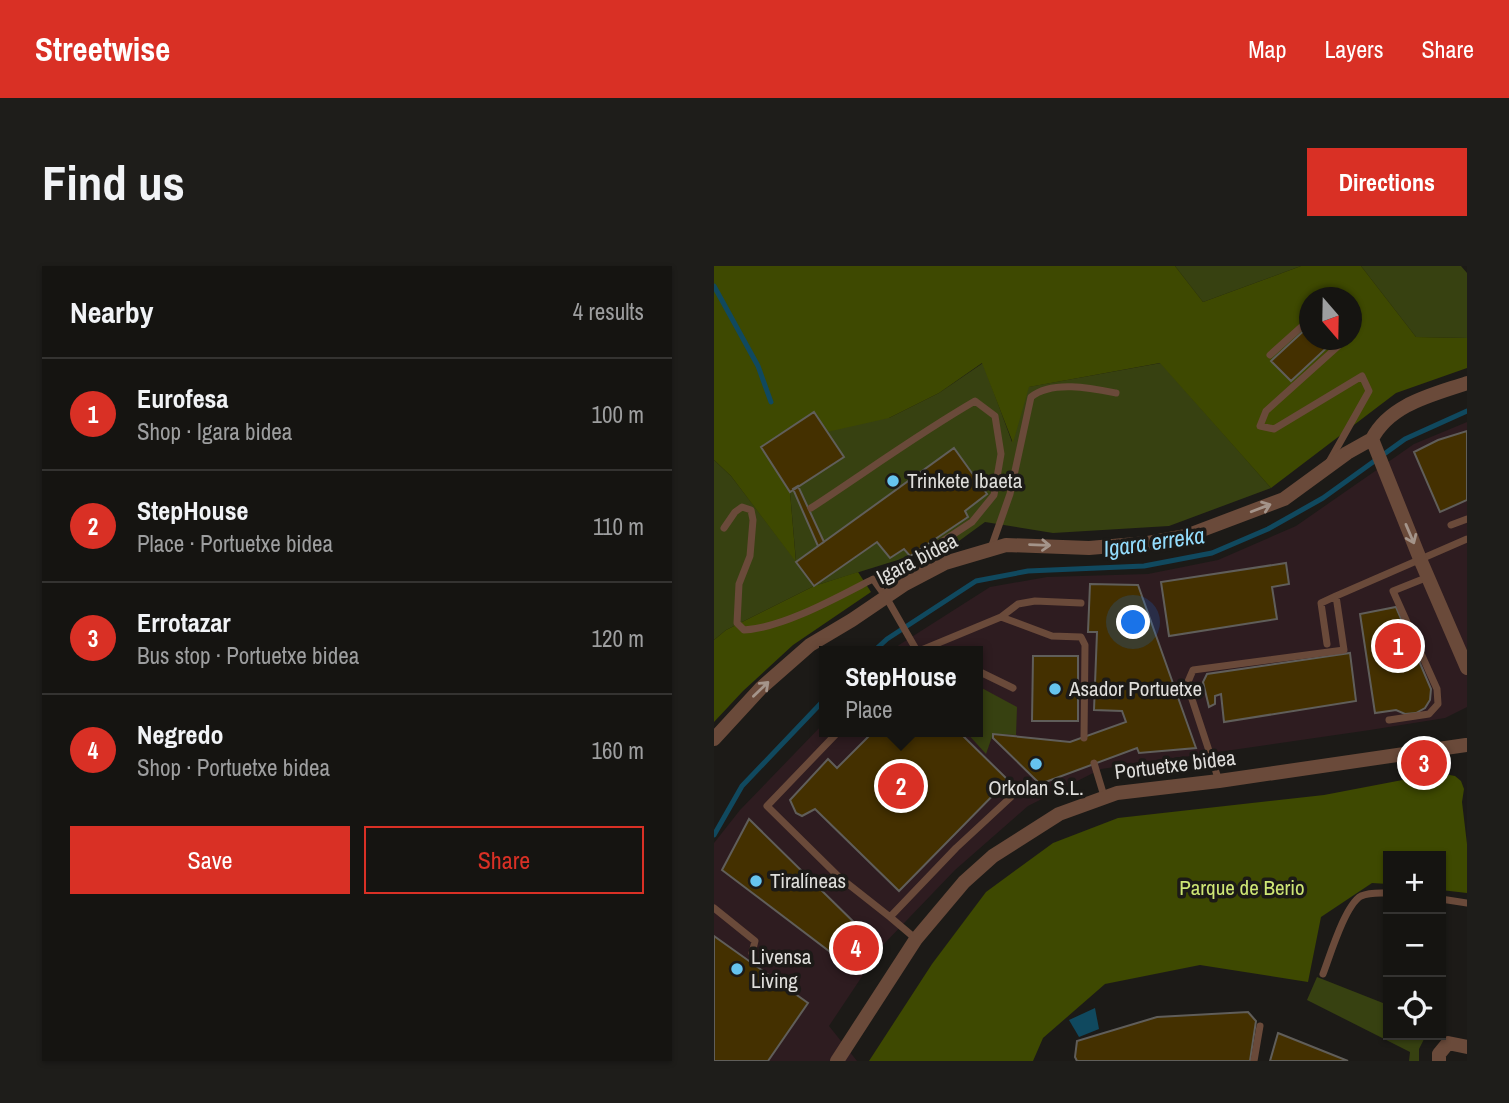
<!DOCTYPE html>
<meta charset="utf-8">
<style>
body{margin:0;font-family:"Archivo Narrow",sans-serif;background:#1e1d1a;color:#f1f3f6}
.controls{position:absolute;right:21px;bottom:21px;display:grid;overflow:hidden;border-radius:0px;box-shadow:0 2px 5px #0004}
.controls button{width:63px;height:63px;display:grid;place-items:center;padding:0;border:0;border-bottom:2px solid #343331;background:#151411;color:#f1f3f6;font:35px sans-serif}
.compass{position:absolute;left:585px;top:21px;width:63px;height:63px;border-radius:50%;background:#151411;box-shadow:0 2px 5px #0004;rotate:160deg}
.you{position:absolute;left:420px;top:357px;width:24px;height:24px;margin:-18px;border:5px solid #fff;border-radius:50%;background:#1a73e8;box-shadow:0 0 0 10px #1a73e833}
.badge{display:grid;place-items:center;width:46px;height:46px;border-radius:50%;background:#d93025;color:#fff;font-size:23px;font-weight:700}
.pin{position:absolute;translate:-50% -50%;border:4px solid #fff;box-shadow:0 2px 7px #0006}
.popup{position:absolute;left:105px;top:380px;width:164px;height:91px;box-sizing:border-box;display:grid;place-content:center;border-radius:0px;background:#151411;filter:drop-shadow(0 2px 5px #0005);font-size:23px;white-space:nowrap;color:#9d9e9f}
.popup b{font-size:26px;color:#f1f3f6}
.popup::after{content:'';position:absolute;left:50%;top:100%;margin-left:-14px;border:14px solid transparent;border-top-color:#151411}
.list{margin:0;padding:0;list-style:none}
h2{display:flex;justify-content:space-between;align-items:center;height:91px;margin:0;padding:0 28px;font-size:30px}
h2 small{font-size:23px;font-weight:400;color:#9d9e9f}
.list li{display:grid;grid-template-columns:46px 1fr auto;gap:21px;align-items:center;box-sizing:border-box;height:112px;padding:0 28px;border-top:2px solid #343331}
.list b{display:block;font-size:26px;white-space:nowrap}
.list p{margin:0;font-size:23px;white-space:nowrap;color:#9d9e9f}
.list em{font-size:23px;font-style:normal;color:#9d9e9f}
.actions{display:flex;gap:14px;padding:21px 28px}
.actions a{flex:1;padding:16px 0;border:2px solid #d93025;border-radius:0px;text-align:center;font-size:24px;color:#d93025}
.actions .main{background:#d93025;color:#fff}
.icon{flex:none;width:38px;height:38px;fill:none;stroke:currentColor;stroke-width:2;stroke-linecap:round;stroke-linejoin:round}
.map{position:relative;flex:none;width:753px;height:795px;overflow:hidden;border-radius:0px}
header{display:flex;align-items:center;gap:42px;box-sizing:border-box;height:98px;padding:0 35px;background:#d93025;color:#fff}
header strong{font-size:33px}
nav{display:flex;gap:38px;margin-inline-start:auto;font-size:24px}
.intro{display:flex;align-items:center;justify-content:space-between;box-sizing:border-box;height:168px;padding:0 42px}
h1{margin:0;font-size:49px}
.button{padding:18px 32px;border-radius:0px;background:#d93025;color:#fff;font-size:24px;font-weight:700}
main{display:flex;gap:42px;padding:0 42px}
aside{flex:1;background:#151411;border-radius:0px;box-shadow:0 2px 5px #0004}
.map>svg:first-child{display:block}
.industrial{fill:#2e1c20}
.green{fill:#374111}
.forest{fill:#3e4901;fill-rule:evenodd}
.water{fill:#10495f}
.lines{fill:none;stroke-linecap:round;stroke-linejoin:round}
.stream{stroke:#10495f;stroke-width:5}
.building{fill:#443000;stroke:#605e5a;stroke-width:2}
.lane{stroke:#6a4a3a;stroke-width:7}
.street{stroke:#6a4a3a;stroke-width:14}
.oneway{stroke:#a4948a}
.poi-dot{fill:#66c4ef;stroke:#1c1a17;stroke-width:2.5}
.labels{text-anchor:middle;stroke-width:7;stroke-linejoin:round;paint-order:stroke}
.poi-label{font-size:21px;fill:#dfdedb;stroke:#1c1a17;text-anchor:start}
.street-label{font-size:21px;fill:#dfdedb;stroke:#1c1a17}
.park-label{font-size:21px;fill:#cee675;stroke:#1c1a17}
.water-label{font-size:23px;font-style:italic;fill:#93dcfc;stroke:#1c1a17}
</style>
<header>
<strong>Streetwise</strong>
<nav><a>Map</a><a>Layers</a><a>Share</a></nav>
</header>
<div class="intro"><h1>Find us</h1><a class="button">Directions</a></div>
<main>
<aside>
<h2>Nearby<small>4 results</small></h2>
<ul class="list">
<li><span class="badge">1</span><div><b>Eurofesa</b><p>Shop · Igara bidea</p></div><em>100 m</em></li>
<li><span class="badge">2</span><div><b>StepHouse</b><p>Place · Portuetxe bidea</p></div><em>110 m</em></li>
<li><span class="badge">3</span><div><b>Errotazar</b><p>Bus stop · Portuetxe bidea</p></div><em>120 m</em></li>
<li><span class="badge">4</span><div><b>Negredo</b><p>Shop · Portuetxe bidea</p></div><em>160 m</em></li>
</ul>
<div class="actions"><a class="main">Save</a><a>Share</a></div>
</aside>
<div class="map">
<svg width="753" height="795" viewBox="0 0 753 795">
<rect width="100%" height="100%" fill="#1c1a17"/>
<path class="industrial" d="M 753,156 L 753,441 L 731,452 L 656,464 L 387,503 L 314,540 L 241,604 L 169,679 L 115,760 L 143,795 L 0,795 L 0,577 L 26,544 L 110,457 L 110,466 L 264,466 L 264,385 L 179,385 L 185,379 L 276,321 L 333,311 L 434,308 L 504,294 L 582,260 L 700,178 Z"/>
<path class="green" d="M 461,0 L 587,0 L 489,36 Z
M 647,0 L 747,0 L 753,7 L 753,72 L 702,71 Z
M 269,97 L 298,176 L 314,121 L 447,97 L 557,222 L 455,260 L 339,267 L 271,256 L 245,275 L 100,320 L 12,364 L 0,374 L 0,194 L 17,210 L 82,295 L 76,226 L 47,181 L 100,146 L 175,152 L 225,127 Z
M 264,420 L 303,441 L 302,469 L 279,468 L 272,488 L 252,466 L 264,466 Z
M 603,711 L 674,739 L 674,769 L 712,769 L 705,783 L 705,795 L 695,795 L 696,786 L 593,734 Z"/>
<path class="forest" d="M 0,0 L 461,0 L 489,36 L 587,0 L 647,0 L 702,71 L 753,72 L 753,102 L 682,127 L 557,222 L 446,97 L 315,121 L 299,177 L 268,97 L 225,127 L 175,152 L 113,166 L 100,146 L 47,181 L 76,226 L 82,296 L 17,210 L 0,194 ZM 596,32 L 638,32 L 638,74 L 596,74 Z
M 144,306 L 157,326 L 79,379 L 29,425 L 0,456 L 0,374 L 12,364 L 100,320 Z
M 725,507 L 741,510 L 747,515 L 750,523 L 748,536 L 753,578 L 753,627 L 727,624 L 727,590 L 674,590 L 674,618 L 658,617 L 607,651 L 594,716 L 486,699 L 391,718 L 329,772 L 319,795 L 155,795 L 218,698 L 272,626 L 339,577 L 404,552 L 610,529 Z"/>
<path class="water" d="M 381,742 L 385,763 L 365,771 L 355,754 Z"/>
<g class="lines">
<path class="stream" d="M 0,20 L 44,100 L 57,136
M 160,385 L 173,373 L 262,315 L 314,305 L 430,300 L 498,287 L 554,263 L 609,232 L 691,173 L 753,145
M 0,569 L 28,520 L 110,434"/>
</g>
<path class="building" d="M 596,59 L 596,74 L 616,74 L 619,76 L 577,115 L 557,95 Z
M 100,146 L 130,191 L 76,226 L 47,181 Z
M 753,165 L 753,234 L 726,246 L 700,186 L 724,174 Z
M 240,182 L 273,228 L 251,245 L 254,251 L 196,290 L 190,283 L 176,292 L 163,276 L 100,320 L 82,296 Z
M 84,220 L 110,276 L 104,280 L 79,223 Z
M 572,297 L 575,318 L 558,321 L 563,353 L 455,370 L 447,316 Z
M 376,318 L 424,319 L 482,482 L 425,487 L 423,482 L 326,518 L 279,472 L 279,468 L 356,476 L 412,456 L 408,445 L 380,444 L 383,366 L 374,366 Z
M 682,341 L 717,423 L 716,434 L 711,442 L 702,447 L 691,448 L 682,444 L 661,447 L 646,348 Z
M 636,387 L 642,435 L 510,456 L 507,428 L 501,430 L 501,438 L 495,441 L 489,416 L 493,408 Z
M 319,390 L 364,390 L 364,455 L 318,455 Z
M 159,466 L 245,466 L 294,514 L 185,625 L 101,543 L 88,550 L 82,547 L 76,534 L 114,493 L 123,502 Z
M 35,553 L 159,675 L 140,704 L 8,604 Z
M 0,670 L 94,737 L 54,795 L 0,795 Z
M 534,746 L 542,755 L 536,795 L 363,795 L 361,791 L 363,775 L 443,751 Z
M 564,767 L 634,795 L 556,795 Z"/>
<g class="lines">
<path class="lane" d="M 638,51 L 638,55
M 556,89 L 596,53
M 615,196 L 655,125 L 648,110 L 560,163 L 546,160 L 552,145 L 631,74
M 97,242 C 152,206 204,168 261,135 L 281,150 L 287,188 L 280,229 L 258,256 L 220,281 L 196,311
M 737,259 L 753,253
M 10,262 L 21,246 L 28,241 L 37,244 L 39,254 L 36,290 L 25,318 L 23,357 L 30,364 C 69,362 124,331 159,313 L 172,331 L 203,385
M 277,282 L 296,228 L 317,131 C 338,114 377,122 402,127
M 287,351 L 304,338 L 321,335 L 367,337
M 613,378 L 607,337 L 622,330
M 205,385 L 287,351 L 338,370 L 367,371 L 371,379 L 370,472
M 264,405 L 299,422
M 675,454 L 715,448 L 724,438 L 723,423 L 679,325 L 714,311
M 124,466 L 53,540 L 124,610 L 176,651 L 242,582 L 297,531
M 380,497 L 390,530
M 505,515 L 473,418 L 479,404 L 630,384 L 622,330 L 753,273
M 727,633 L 753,637
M 0,642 L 41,675 L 38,687
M 176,651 L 202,673
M 609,708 C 616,690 631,639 647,630 C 656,626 665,627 674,627
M 540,795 L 546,760"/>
<path class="street" d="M 753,117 C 718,129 676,138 658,173 L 706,293 L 753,402
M 0,473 L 47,422 L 96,379 L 138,354 L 191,318 L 231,297 L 292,279 L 375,282 L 434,277 L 472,270 L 570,233 L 633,187 L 658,173
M 123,795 L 202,673 L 250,616 L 279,590 L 345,548 L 403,527 L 505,515 L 752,479
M 725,795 L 725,788 L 734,777 L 753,781"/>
</g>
<defs><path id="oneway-shaft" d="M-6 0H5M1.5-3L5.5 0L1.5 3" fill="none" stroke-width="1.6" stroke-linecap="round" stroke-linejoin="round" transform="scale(1.75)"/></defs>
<g class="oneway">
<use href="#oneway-shaft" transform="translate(547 242) rotate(-21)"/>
<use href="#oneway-shaft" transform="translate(696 268) rotate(67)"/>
<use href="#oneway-shaft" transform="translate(326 279) rotate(2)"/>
<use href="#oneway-shaft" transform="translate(47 423) rotate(-44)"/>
</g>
<g class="poi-dot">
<circle cx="179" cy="215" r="7"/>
<circle cx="341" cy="423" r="7"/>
<circle cx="322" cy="498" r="7"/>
<circle cx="42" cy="615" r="7"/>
<circle cx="23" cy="703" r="7"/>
</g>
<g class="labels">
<g class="poi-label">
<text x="193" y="222">Trinkete Ibaeta</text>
<text x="355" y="430">Asador Portuetxe</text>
<text x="322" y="529" text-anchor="middle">Orkolan S.L.</text>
<text x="56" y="622">Tiralíneas</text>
<text x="37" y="698">Livensa<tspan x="37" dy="24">Living</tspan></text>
</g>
<g class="street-label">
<text transform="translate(203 293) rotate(-27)" y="7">Igara bidea</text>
<text transform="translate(461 499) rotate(-7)" y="7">Portuetxe bidea</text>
</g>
<g class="park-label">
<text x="528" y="629">Parque de Berio</text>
</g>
<g class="water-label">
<text transform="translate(440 276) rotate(-8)" y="8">Igara erreka</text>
</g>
</g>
</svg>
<div class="controls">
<button>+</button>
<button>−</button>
<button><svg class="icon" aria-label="locate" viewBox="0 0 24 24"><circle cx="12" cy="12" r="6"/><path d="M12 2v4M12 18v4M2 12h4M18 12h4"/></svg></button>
</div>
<svg class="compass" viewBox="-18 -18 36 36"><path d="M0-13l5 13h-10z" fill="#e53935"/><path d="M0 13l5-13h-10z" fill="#9d9e9f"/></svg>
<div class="you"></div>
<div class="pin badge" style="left:684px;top:380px">1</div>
<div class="pin badge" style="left:187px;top:520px">2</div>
<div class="popup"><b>StepHouse</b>Place</div>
<div class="pin badge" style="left:710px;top:497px">3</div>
<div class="pin badge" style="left:142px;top:682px">4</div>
</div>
</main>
